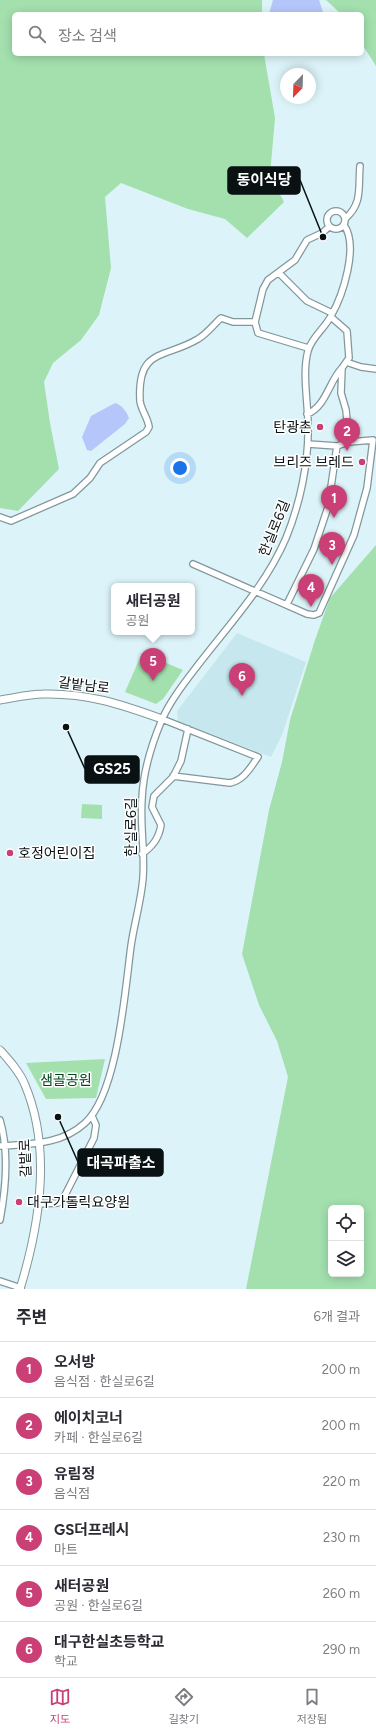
<!DOCTYPE html>
<html lang="ko">
<meta charset="utf-8">
<style>
body{margin:0;font-family:Figtree,"Noto Sans KR",sans-serif;background:#f2f2f3;color:#2b2b33}
.controls{position:absolute;right:12px;bottom:12px;display:grid;overflow:hidden;border-radius:6px;box-shadow:0 2px 10px #0003}
.controls button{width:36px;height:36px;display:grid;place-items:center;padding:0;border:0;border-bottom:1px solid #e1e1e2;background:#fff;color:#2b2b33;font:20px sans-serif}
.compass{position:absolute;left:280px;top:68px;width:36px;height:36px;border-radius:50%;background:#fff;box-shadow:0 2px 10px #0003;rotate:203deg}
.you{position:absolute;left:180px;top:468px;width:14px;height:14px;margin:-10px;border:3px solid #fff;border-radius:50%;background:#1a73e8;box-shadow:0 0 0 6px #1a73e833}
.badge{display:grid;place-items:center;width:26px;height:26px;border-radius:50%;background:#ca3f76;color:#fff;font-size:13px;font-weight:700}
.pin{position:absolute;translate:-50% -33px;filter:drop-shadow(0 1px 2px #0008)}
.pin::after{content:'';position:absolute;top:21px;width:14px;height:12px;background:inherit;clip-path:polygon(0 0,100% 0,50% 100%)}
.popup{position:absolute;left:111px;top:583px;width:84px;height:52px;box-sizing:border-box;display:grid;place-content:center;border-radius:6px;background:#fff;filter:drop-shadow(0 1px 3px #0005);font-size:13px;white-space:nowrap;color:#7c7c81}
.popup b{font-size:15px;color:#2b2b33}
.popup::after{content:'';position:absolute;left:50%;top:100%;margin-left:-8px;border:8px solid transparent;border-top-color:#fff}
.list{margin:0;padding:0;list-style:none}
h2{display:flex;justify-content:space-between;align-items:center;height:52px;margin:0;padding:0 16px;font-size:17px}
h2 small{font-size:13px;font-weight:400;color:#7c7c81}
.list li{display:grid;grid-template-columns:26px 1fr auto;gap:12px;align-items:center;box-sizing:border-box;height:56px;padding:0 16px;border-top:1px solid #e1e1e2}
.list b{display:block;font-size:15px;white-space:nowrap}
.list p{margin:0;font-size:13px;white-space:nowrap;color:#7c7c81}
.list em{font-size:13px;font-style:normal;color:#7c7c81}
.icon{flex:none;width:22px;height:22px;fill:none;stroke:currentColor;stroke-width:2;stroke-linecap:round;stroke-linejoin:round}
.map{position:relative;flex:none;width:376px;height:1289px;overflow:hidden}
.search{position:absolute;background:#fff;box-shadow:0 2px 10px #0003;left:12px;right:12px;top:12px;height:44px;display:flex;align-items:center;gap:10px;box-sizing:border-box;padding:0 14px;border-radius:6px;color:#7c7c81;font-size:15px}
.sheet{height:388px;background:#fff}
nav{display:flex;justify-content:space-around;align-items:center;box-sizing:border-box;height:56px;border-top:1px solid #e1e1e2;background:#fff;font-size:11px;color:#7c7c81}
nav a{display:grid;justify-items:center;gap:2px}
nav .on{color:#ca3f76}
.map>svg:first-child{display:block}
.built{fill:#c6e7ed}
.green{fill:#a3e0ae;fill-rule:evenodd}
.water{fill:#b5c7fa}
.lines{fill:none;stroke-linecap:round;stroke-linejoin:round}
.minor-casing{stroke:#81979b;stroke-width:8}
.major-casing{stroke:#81979b;stroke-width:9}
.minor{stroke:#fff;stroke-width:5.5}
.major{stroke:#fff;stroke-width:7}
.poi-dot{fill:#ca3f76;stroke:#fff;stroke-width:1.5}
.labels{text-anchor:middle;stroke-width:3;stroke-linejoin:round;paint-order:stroke}
.poi-label{font-size:14px;fill:#091113;stroke:#fff;text-anchor:end}
.street-label{font-size:14px;fill:#091113;stroke:#fff}
.park-label{font-size:14px;fill:#01451c;stroke:#fff}
.leader{fill:none;stroke:#091113;stroke-width:1.5}
.callout-dot{fill:#091113;stroke:#fff;stroke-width:1.5}
.callout{fill:#091113;stroke:#091113;stroke-width:1.5}
.callout-label{font-size:15px;text-anchor:middle;font-weight:bold;fill:#fff}
</style>
<div class="map">
<svg width="376" height="1289" viewBox="0 0 376 1289">
<rect width="100%" height="100%" fill="#dcf4f9"/>
<path class="built" d="M 237,633 L 306,662 L 282,735 L 271,757 L 178,721 L 177,711 Z"/>
<path class="green" d="M 0,0 L 262,0 L 262,14 L 14,14 L 14,54 L 264,54 L 275,118 L 270,175 L 284,202 L 247,238 L 225,219 L 188,209 L 121,183 L 105,197 L 111,268 L 99,315 L 81,340 L 53,363 L 44,382 L 50,423 L 59,469 L 18,511 L 0,508 Z
M 326,0 L 376,0 L 376,66 L 362,44 L 362,14 L 341,14 Z
M 376,545 L 376,1289 L 246,1289 L 288,1077 L 277,1041 L 259,1005 L 242,954 L 269,810 L 282,762 L 290,720 L 315,640 L 330,598 ZM 331,1208 L 361,1208 L 361,1274 L 331,1274 Z
M 142,653 L 183,670 L 163,699 L 156,704 L 125,692 Z
M 82,804 L 102,805 L 102,819 L 81,818 Z
M 105,1059 L 96,1098 L 46,1099 L 26,1063 Z"/>
<path class="water" d="M 273,0 L 319,0 L 323,12 L 322,14 L 269,14 Z
M 115,403 C 121,404 127,412 129,418 L 125,424 L 91,451 L 87,450 L 82,437 L 91,416 Z"/>
<g class="lines">
<defs>
<path id="minor" d="M327 220a9 9 0 1 1 18 0a9 9 0 1 1-18 0Z
M 345,219 C 363,203 358,188 360,166
M 279,273 L 307,301 L 332,313
M 331,317 L 347,331 L 349,358 L 342,368 L 341,393 L 346,410 L 349,442
M 308,348 L 258,333 L 255,322 L 263,289 L 268,280 L 295,260 L 307,240 L 322,233 L 329,227
M 346,362 L 361,367 L 376,369
M 307,414 C 326,407 329,381 342,368
M 0,517 L 11,521 L 73,494 L 90,478 L 100,463 L 146,432 L 149,427 C 148,418 141,410 140,401 C 137,347 165,359 198,339 C 207,334 214,324 221,318 L 233,322 L 255,322
M 193,564 L 307,614 L 314,615 L 319,613 L 354,535 L 367,488 L 373,440 L 349,442 L 337,446 L 308,444
M 287,604 L 314,549 L 328,507 L 337,446
M 162,719 L 258,757 C 250,768 244,780 230,783 L 173,776
M 142,854 C 153,846 159,838 161,825 L 152,807 L 154,796 L 173,777 L 181,761 L 188,729
M 0,1120 C 9,1151 6,1188 0,1220
M 0,1146 C 30,1144 61,1145 85,1123 C 118,1093 125,990 131,946 C 134,924 141,902 143,878 C 145,852 140,825 142,799 C 143,773 151,746 161,722 C 169,702 185,682 198,665 C 229,625 266,585 286,538 C 300,504 309,462 308,425 C 308,402 302,372 308,351 C 311,338 325,328 331,316 C 343,295 359,246 344,225
M 39,1204 L 58,1203 L 63,1199 L 94,1138 L 96,1125 L 92,1116
M 0,1281 L 21,1288"/>
<path id="major" d="M 0,700 C 14,698 29,694 43,694 C 88,693 120,704 162,719
M 0,1050 C 9,1060 20,1072 25,1085 C 52,1149 40,1224 20,1289"/>
</defs>
<use href="#minor" class="minor-casing"/>
<use href="#major" class="major-casing"/>
<use href="#minor" class="minor"/>
<use href="#major" class="major"/>
</g>
<g class="poi-dot">
<circle cx="320" cy="427" r="4"/>
<circle cx="362" cy="462" r="4"/>
<circle cx="10" cy="853" r="4"/>
<circle cx="19" cy="1202" r="4"/>
</g>
<g class="labels">
<g class="poi-label">
<text x="312" y="432">탄광촌</text>
<text x="354" y="467">브리즈 브레드</text>
<text x="18" y="858" text-anchor="start">호정어린이집</text>
<text x="27" y="1207" text-anchor="start">대구가톨릭요양원</text>
</g>
<g class="street-label">
<text transform="translate(274 528) rotate(-68)" y="5">한실로6길</text>
<text transform="translate(84 685) rotate(7)" y="5">갈밭남로</text>
<text transform="translate(131 827) rotate(-90)" y="5">한실로6길</text>
<text transform="translate(25 1158) rotate(-92)" y="5">갈밭로</text>
</g>
<g class="park-label">
<text x="66" y="1085">샘골공원</text>
</g>
</g>
<path class="leader" d="M323 237L300 180M66 727L85 769M58 1117L78 1162"/>
<g class="callout-dot">
<circle cx="323" cy="237" r="4"/>
<circle cx="66" cy="727" r="4"/>
<circle cx="58" cy="1117" r="4"/>
</g>
<g class="callout">
<rect x="228" y="167" width="72" height="27" rx="4"/>
<rect x="85" y="756" width="54" height="27" rx="4"/>
<rect x="78" y="1149" width="85" height="27" rx="4"/>
</g>
<g class="callout-label">
<text x="264" y="185">동이식당</text>
<text x="112" y="774">GS25</text>
<text x="121" y="1168">대곡파출소</text>
</g>
</svg>
<div class="controls">
<button><svg class="icon" aria-label="locate" viewBox="0 0 24 24"><circle cx="12" cy="12" r="6"/><path d="M12 2v4M12 18v4M2 12h4M18 12h4"/></svg></button>
<button><svg class="icon" aria-label="layers" viewBox="0 0 24 24"><path d="M12 4l9 5-9 5-9-5zM3 14l9 5 9-5"/></svg></button>
</div>
<svg class="compass" viewBox="-18 -18 36 36"><path d="M0-13l5 13h-10z" fill="#e53935"/><path d="M0 13l5-13h-10z" fill="#7c7c81"/></svg>
<div class="you"></div>
<div class="pin badge" style="left:334px;top:518px">1</div>
<div class="pin badge" style="left:347px;top:451px">2</div>
<div class="pin badge" style="left:332px;top:565px">3</div>
<div class="pin badge" style="left:311px;top:607px">4</div>
<div class="pin badge" style="left:153px;top:681px">5</div>
<div class="popup"><b>새터공원</b>공원</div>
<div class="pin badge" style="left:242px;top:696px">6</div>
<div class="search"><svg class="icon" aria-label="search" viewBox="0 0 24 24"><circle cx="10" cy="10" r="6"/><path d="M15 15l6 6"/></svg>장소 검색</div>
</div>
<section class="sheet">
<h2>주변<small>6개 결과</small></h2>
<ul class="list">
<li><span class="badge">1</span><div><b>오서방</b><p>음식점 · 한실로6길</p></div><em>200 m</em></li>
<li><span class="badge">2</span><div><b>에이치코너</b><p>카페 · 한실로6길</p></div><em>200 m</em></li>
<li><span class="badge">3</span><div><b>유림정</b><p>음식점</p></div><em>220 m</em></li>
<li><span class="badge">4</span><div><b>GS더프레시</b><p>마트</p></div><em>230 m</em></li>
<li><span class="badge">5</span><div><b>새터공원</b><p>공원 · 한실로6길</p></div><em>260 m</em></li>
<li><span class="badge">6</span><div><b>대구한실초등학교</b><p>학교</p></div><em>290 m</em></li>
</ul>
</section>
<nav>
<a class="on"><svg class="icon" aria-label="map" viewBox="0 0 24 24"><path d="M3 6l6-2 6 2 6-2v14l-6 2-6-2-6 2zM9 4v14M15 6v14"/></svg>지도</a>
<a><svg class="icon" aria-label="directions" viewBox="0 0 24 24"><path d="M12 3l9 9-9 9-9-9zM9 14v-3h6M13 9l2 2-2 2"/></svg>길찾기</a>
<a><svg class="icon" aria-label="saved" viewBox="0 0 24 24"><path d="M7 4h10v16l-5-4-5 4z"/></svg>저장됨</a>
</nav>
